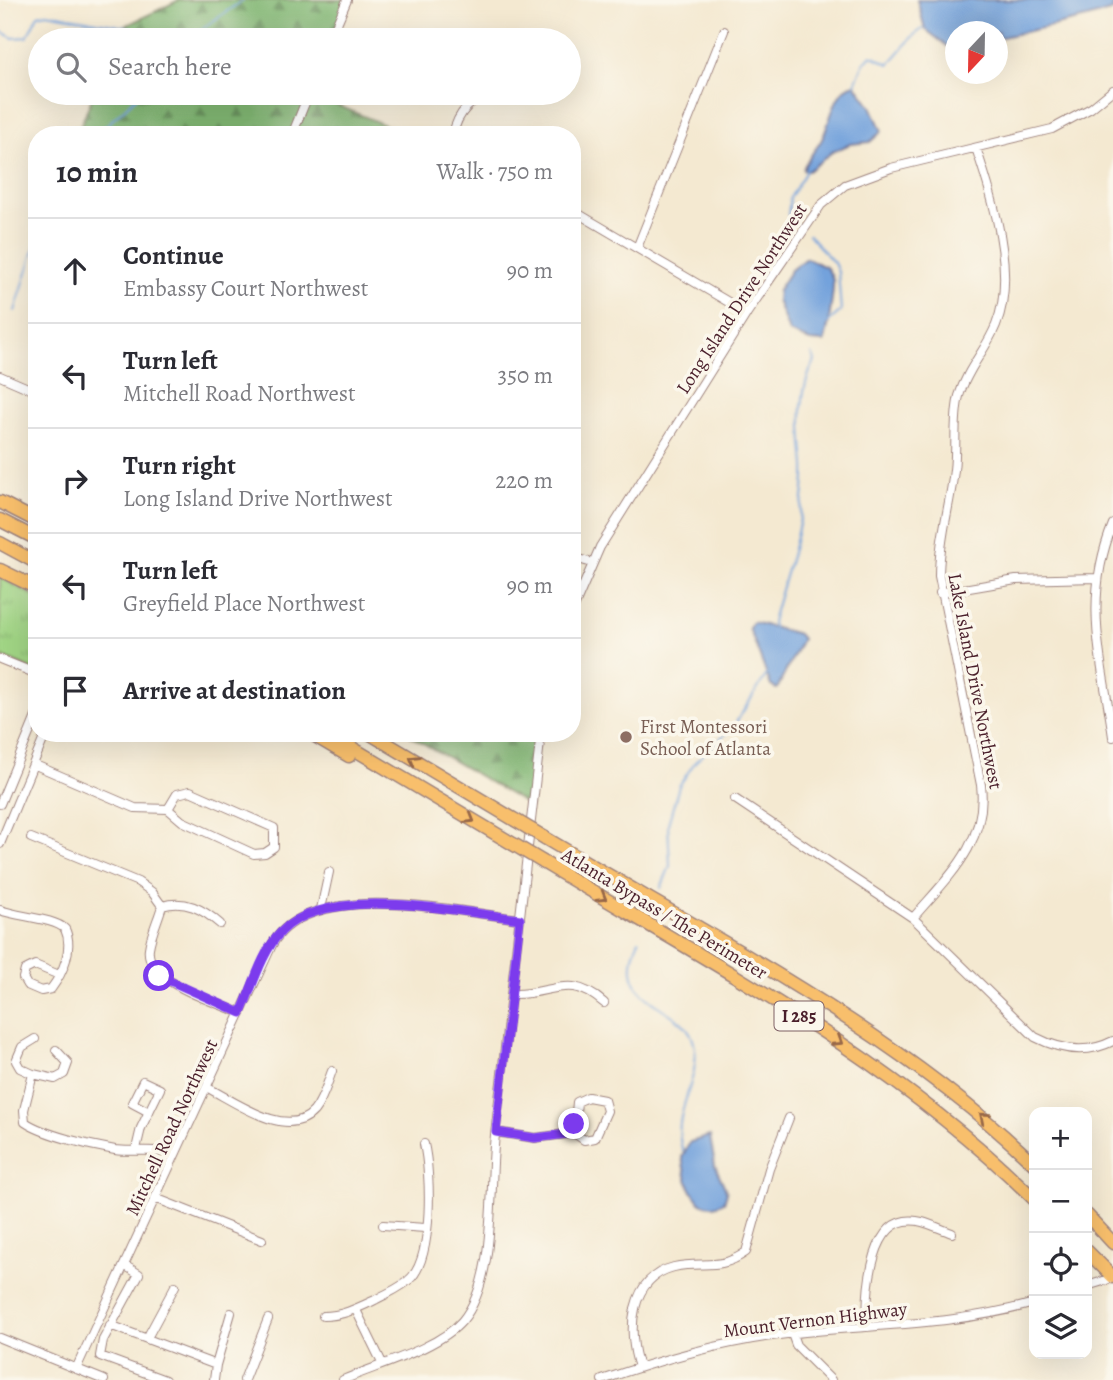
<!DOCTYPE html>
<meta charset="utf-8">
<style>
body{margin:0;font-family:Alegreya,serif;background:#f7f7f7;color:#2b2b33}
.controls{position:absolute;right:21px;bottom:21px;display:grid;overflow:hidden;border-radius:14px;box-shadow:0 7px 28px #0002}
.controls button{width:63px;height:63px;display:grid;place-items:center;padding:0;border:0;border-bottom:2px solid #e1e1e2;background:#fff;color:#2b2b33;font:35px sans-serif}
.compass{position:absolute;left:945px;top:21px;width:63px;height:63px;border-radius:50%;background:#fff;box-shadow:0 7px 28px #0002;rotate:202deg}
.stop{position:absolute;width:21px;height:21px;margin:-16px;border:5px solid #7c3aed;border-radius:50%;background:#fff}
.stop.end{background:#7c3aed;border-color:#fff;box-shadow:0 2px 7px #0008}
.list{margin:0;padding:0;list-style:none}
h2{display:flex;justify-content:space-between;align-items:center;height:91px;margin:0;padding:0 28px;font-size:30px}
h2 small{font-size:23px;font-weight:400;color:#7c7c81}
.list li{display:grid;grid-template-columns:46px 1fr auto;gap:21px;align-items:center;box-sizing:border-box;height:105px;padding:0 28px;border-top:2px solid #e1e1e2}
.list b{display:block;font-size:26px;white-space:nowrap}
.list p{margin:0;font-size:23px;white-space:nowrap;color:#7c7c81}
.list em{font-size:23px;font-style:normal;color:#7c7c81}
.icon{flex:none;width:38px;height:38px;fill:none;stroke:currentColor;stroke-width:2;stroke-linecap:round;stroke-linejoin:round}
.map{position:relative;flex:none;width:1113px;height:1380px;overflow:hidden}
.search{position:absolute;background:#fff;box-shadow:0 7px 28px #0002;left:28px;top:28px;width:553px;height:77px;display:flex;align-items:center;gap:18px;box-sizing:border-box;padding:0 24px;border-radius:38px;color:#7c7c81;font-size:26px}
.panel{position:absolute;background:#fff;box-shadow:0 7px 28px #0002;left:28px;top:126px;width:553px;height:616px;border-radius:28px}
.map>svg:first-child{display:block}
.forest{fill:url(#forest-firs);stroke:#656a4e;stroke-width:2}
.park{fill:url(#park-tufts);stroke:#757a58;stroke-width:2}
.water{fill:#73a2dc;stroke:#5e6084;stroke-width:2}
.lines{fill:none;stroke-linecap:round;stroke-linejoin:round}
.stream{stroke:#73a2dc;stroke-width:2}
.minor-casing{stroke:#9f847e;stroke-width:10}
.highway-casing{stroke:#9f847e;stroke-width:15}
.minor{stroke:#fff;stroke-width:8}
.highway{stroke:#f8bf6c;stroke-width:12}
.highway-bridge-casing{stroke:#9f847e;stroke-width:15;stroke-linecap:butt}
.highway-bridge{stroke:#f8bf6c;stroke-width:12}
.oneway{stroke:#986748}
.route{stroke:#7c3aed;stroke-width:9}
.education-dot{fill:#8d6e63;stroke:#fbf7ec;stroke-width:2.5}
.labels{text-anchor:middle;stroke-width:7;stroke-linejoin:round;paint-order:stroke}
.shield{fill:#fbf7ec;stroke:#7f6065;stroke-width:2}
.shield-label{font-size:18px;font-weight:bold;fill:#4a1f2b}
.street-label{font-size:19px;fill:#4a1f2b;stroke:#fbf7ec}
.education-label{font-size:19px;fill:#785e54;stroke:#fbf7ec;text-anchor:start}
</style>
<div class="map">
<svg width="1113" height="1380" viewBox="0 0 1113 1380">
<defs>
<pattern id="forest-firs" width="22" height="20" patternUnits="userSpaceOnUse" patternTransform="scale(1.75)"><rect width="22" height="20" fill="#80b672"/><path d="M5 1l3.5 6h-7zM16 11l3.5 6h-7z" fill="#6b935e"/></pattern>
<pattern id="park-tufts" width="24" height="20" patternUnits="userSpaceOnUse" patternTransform="scale(1.75)"><rect width="24" height="20" fill="#a0d484"/><path d="M3 7l-1-3M5 7V3M7 7l1-3M15 17l-1-3M17 17v-4M19 17l1-3" fill="none" stroke="#8bb672"/></pattern>
</defs>
<rect width="100%" height="100%" fill="#fbf7ec"/>
<filter id="ink" filterUnits="userSpaceOnUse"><feTurbulence type="fractalNoise" baseFrequency=".0143" numOctaves="2"/><feDisplacementMap in="SourceGraphic" scale="14" xChannelSelector="R" yChannelSelector="G"/><feConvolveMatrix kernelMatrix="1 2 1 2 8 2 1 2 1" color-interpolation-filters="sRGB"/></filter>
<filter id="wash" filterUnits="userSpaceOnUse"><feTurbulence type="fractalNoise" baseFrequency=".00686" numOctaves="4" result="noise"/><feDisplacementMap in="SourceGraphic" scale="28" xChannelSelector="R" yChannelSelector="G"/><feGaussianBlur stdDeviation="1.57" result="paint"/><feColorMatrix in="noise" values="0 0 0 0 0 0 0 0 0 0 0 0 0 0 0 0 0 1.4 0 .05"/><feComposite in="paint" operator="in"/></filter>
<g filter="url(#wash)">
<rect width="100%" height="100%" fill="#f4e9d1"/>
<path class="forest" d="M 179,0 L 348,0 L 331,40 L 115,40 L 119,29 Z
M 94,93 L 308,93 L 390,127 L 388,135 L 77,135 Z
M 406,733 L 537,733 L 530,806 Z"/>
<path class="park" d="M 0,577 L 37,597 L 37,672 L 0,656 Z"/>
<path class="water" d="M 917,0 L 1113,0 L 1113,10 L 1087,18 L 998,38 L 998,32 L 956,32 L 955,52 L 925,29 Z
M 855,84 L 871,106 L 882,131 L 870,142 L 850,144 L 832,152 L 808,171 L 803,170 C 806,159 815,151 821,141 C 831,124 833,89 855,84 Z
M 806,258 L 826,267 C 829,271 833,276 833,282 C 834,289 827,338 824,342 L 810,341 L 789,332 L 777,300 L 778,290 L 791,270 Z
M 753,622 L 798,634 L 802,639 L 777,689 L 771,686 L 751,633 L 749,628 Z
M 710,1136 L 715,1166 L 727,1192 L 724,1202 C 695,1219 685,1177 682,1157 L 690,1142 Z"/>
<g class="lines">
<path class="stream" d="M 0,31 L 13,38 L 27,37 L 38,15 L 47,13 L 181,37 L 193,35 L 243,0
M 855,84 L 863,64 L 871,55 L 889,64 L 914,35 L 924,28
M 96,135 L 141,93
M 798,225 L 788,215 L 790,198 L 806,171
M 808,234 L 834,263 L 838,272 L 841,311 L 827,323
M 15,311 L 37,240
M 773,628 L 772,622 C 781,586 795,551 801,513 C 803,498 806,481 805,465 C 802,430 796,394 815,361 L 812,354
M 661,888 L 670,866 L 668,824 L 679,786 L 695,762 L 733,727 L 767,674
M 639,940 C 609,1002 680,1005 692,1037 C 707,1075 668,1112 683,1151"/>
</g>
</g>
<g filter="url(#ink)">
<g class="lines">
<defs>
<path id="minor" d="M 330,40 L 347,0
M 292,135 L 309,93
M 453,135 C 457,113 472,97 494,93
M 572,210 L 747,313
M 637,248 L 724,31
M 0,376 L 37,392
M 1113,524 C 1082,600 1102,659 1113,737
M 572,557 L 592,563
M 940,593 L 1016,580 L 1096,578
M 572,612 L 600,547 L 747,313 L 821,205 L 845,185 L 891,168 L 1052,129 L 1091,108 L 1113,90
M 0,659 L 37,674
M 33,764 L 135,808 L 168,809
M 190,791 L 274,828 L 274,847 L 265,853 L 254,854 L 182,821 L 168,809 L 177,794 Z
M 735,799 L 913,918 L 1035,1037 C 1060,1050 1086,1055 1113,1041
M 0,804 L 37,714
M 31,838 L 138,882 L 152,892 L 162,906
M 0,844 L 46,733
M 162,906 C 158,920 151,934 149,948 C 144,982 216,1002 241,1013
M 162,906 C 185,899 203,909 220,924
M 321,909 L 329,872
M 0,910 C 18,917 54,918 65,929 C 74,948 63,973 51,989 L 41,991 L 27,985 L 23,978 L 25,970 L 35,965 L 59,975
M 913,918 C 947,878 988,843 981,785 L 939,576 C 939,540 950,506 954,470 C 957,446 953,420 959,396 C 967,369 986,350 996,325 C 1017,274 993,198 976,148
M 512,994 C 551,996 568,971 604,1003
M 35,1039 L 22,1047 L 16,1061 L 20,1068 L 33,1074 L 24,1110 L 25,1122 C 44,1135 92,1146 115,1150 C 136,1153 151,1147 175,1155
M 33,1074 L 55,1079 L 64,1074 L 68,1063 L 56,1050
M 208,1088 C 234,1101 288,1141 314,1111 C 323,1100 327,1084 332,1071
M 496,1132 L 535,1138 L 574,1133 L 577,1102 L 588,1097 L 604,1100 L 607,1111 L 595,1138 L 584,1140 L 574,1133
M 136,1149 L 141,1128 L 160,1089 L 143,1081 L 132,1103 L 149,1112
M 155,1198 L 262,1240
M 383,1225 L 425,1228
M 124,1265 L 139,1274 L 103,1340 L 100,1356 L 165,1380
M 1087,1286 L 1113,1278
M 356,1310 L 382,1363
M 323,1316 C 342,1316 358,1308 375,1300 C 387,1293 402,1288 412,1277 C 433,1253 431,1174 424,1144
M 110,1325 L 216,1365 L 214,1380
M 868,1327 C 866,1298 869,1227 905,1221 C 921,1218 937,1228 952,1233
M 792,1334 L 796,1345 L 831,1380
M 0,1338 L 104,1380
M 147,1338 L 175,1286
M 216,1365 L 231,1313
M 639,1367 C 627,1332 629,1278 674,1267 C 703,1260 718,1272 746,1252 L 769,1169 L 789,1118
M 76,1369 L 272,945 C 309,877 457,912 520,919
M 244,1380 L 268,1319
M 343,1380 C 377,1365 438,1349 462,1321 C 497,1280 489,1187 495,1135 C 511,1001 526,867 541,733
M 602,1380 C 659,1360 718,1343 779,1335 C 864,1324 951,1327 1034,1303"/>
<path id="highway" d="M 0,502 L 37,521
M 0,520 L 37,539
M 0,543 L 37,563
M 0,570 L 37,588
M 310,733 L 349,756
M 327,733 L 513,844
M 369,733 L 515,820
M 545,838 C 709,936 896,1031 1034,1164
M 543,862 C 714,965 891,1057 1034,1199
M 1087,1215 L 1113,1243
M 1087,1251 L 1113,1277"/>
</defs>
<use href="#minor" class="minor-casing"/>
<use href="#highway" class="highway-casing"/>
<use href="#minor" class="minor"/>
<use href="#highway" class="highway"/>
<defs>
<path id="highway-bridge" d="M 515,820 L 545,838
M 513,844 L 543,862"/>
</defs>
<use href="#highway-bridge" class="highway-bridge-casing"/>
<use href="#highway-bridge" class="highway-bridge"/>
</g>
<defs><path id="oneway-chevron" d="M-2-3.5L2.5 0L-2 3.5" fill="none" stroke-width="1.6" stroke-linecap="round" stroke-linejoin="round" transform="scale(1.75)"/></defs>
<g class="oneway">
<use href="#oneway-chevron" transform="translate(414 760) rotate(-149)"/>
<use href="#oneway-chevron" transform="translate(470 819) rotate(31)"/>
<use href="#oneway-chevron" transform="translate(602 897) rotate(31)"/>
<use href="#oneway-chevron" transform="translate(838 1041) rotate(33)"/>
<use href="#oneway-chevron" transform="translate(984 1117) rotate(-140)"/>
</g>
</g>
<g class="lines" filter="url(#ink)">
<path class="route" d="M 159,976 L 241,1013 C 252,988 262,951 281,932 C 327,883 459,912 520,919 L 496,1132 L 535,1138 L 575,1133 L 574,1124"/>
</g>
<circle class="education-dot" cx="626" cy="737" r="7"/>
<g class="labels">
<rect class="shield" x="774.5" y="1001.5" width="49" height="29" rx="5"/>
<g class="shield-label">
<text x="799" y="1022">I 285</text>
</g>
<g class="street-label">
<text transform="translate(741 298) rotate(-57)" y="7">Long Island Drive Northwest</text>
<text transform="translate(976 681) rotate(79)" y="7">Lake Island Drive Northwest</text>
<text transform="translate(665 913) rotate(31)" y="7">Atlanta Bypass / The Perimeter</text>
<text transform="translate(171 1127) rotate(-65)" y="7">Mitchell Road Northwest</text>
<text transform="translate(815 1319) rotate(-7)" y="7">Mount Vernon Highway</text>
</g>
<g class="education-label">
<text x="640" y="733">First Montessori<tspan x="640" dy="22">School of Atlanta</tspan></text>
</g>
</g>
</svg>
<div class="controls">
<button>+</button>
<button>−</button>
<button><svg class="icon" aria-label="locate" viewBox="0 0 24 24"><circle cx="12" cy="12" r="6"/><path d="M12 2v4M12 18v4M2 12h4M18 12h4"/></svg></button>
<button><svg class="icon" aria-label="layers" viewBox="0 0 24 24"><path d="M12 4l9 5-9 5-9-5zM3 14l9 5 9-5"/></svg></button>
</div>
<svg class="compass" viewBox="-18 -18 36 36"><path d="M0-13l5 13h-10z" fill="#e53935"/><path d="M0 13l5-13h-10z" fill="#7c7c81"/></svg>
<div class="stop" style="left:159px;top:976px"></div>
<div class="stop end" style="left:574px;top:1124px"></div>
<div class="search"><svg class="icon" aria-label="search" viewBox="0 0 24 24"><circle cx="10" cy="10" r="6"/><path d="M15 15l6 6"/></svg>Search here</div>
<section class="panel">
<h2>10 min<small>Walk · 750 m</small></h2>
<ul class="list">
<li><svg class="icon" aria-label="ahead" viewBox="0 0 24 24"><path d="M12 20V5M6 11l6-6 6 6"/></svg><div><b>Continue</b><p>Embassy Court Northwest</p></div><em>90 m</em></li>
<li><svg class="icon" aria-label="left" viewBox="0 0 24 24"><path d="M17 20v-9H6M10 6l-5 5 5 5"/></svg><div><b>Turn left</b><p>Mitchell Road Northwest</p></div><em>350 m</em></li>
<li><svg class="icon" aria-label="right" viewBox="0 0 24 24"><path d="M7 20v-9h11M14 6l5 5-5 5"/></svg><div><b>Turn right</b><p>Long Island Drive Northwest</p></div><em>220 m</em></li>
<li><svg class="icon" aria-label="left" viewBox="0 0 24 24"><path d="M17 20v-9H6M10 6l-5 5 5 5"/></svg><div><b>Turn left</b><p>Greyfield Place Northwest</p></div><em>90 m</em></li>
<li><svg class="icon" aria-label="arrive" viewBox="0 0 24 24"><path d="M6 21V4h12l-3 4 3 4H6"/></svg><div><b>Arrive at destination</b></div></li>
</ul>
</section>
</div>
